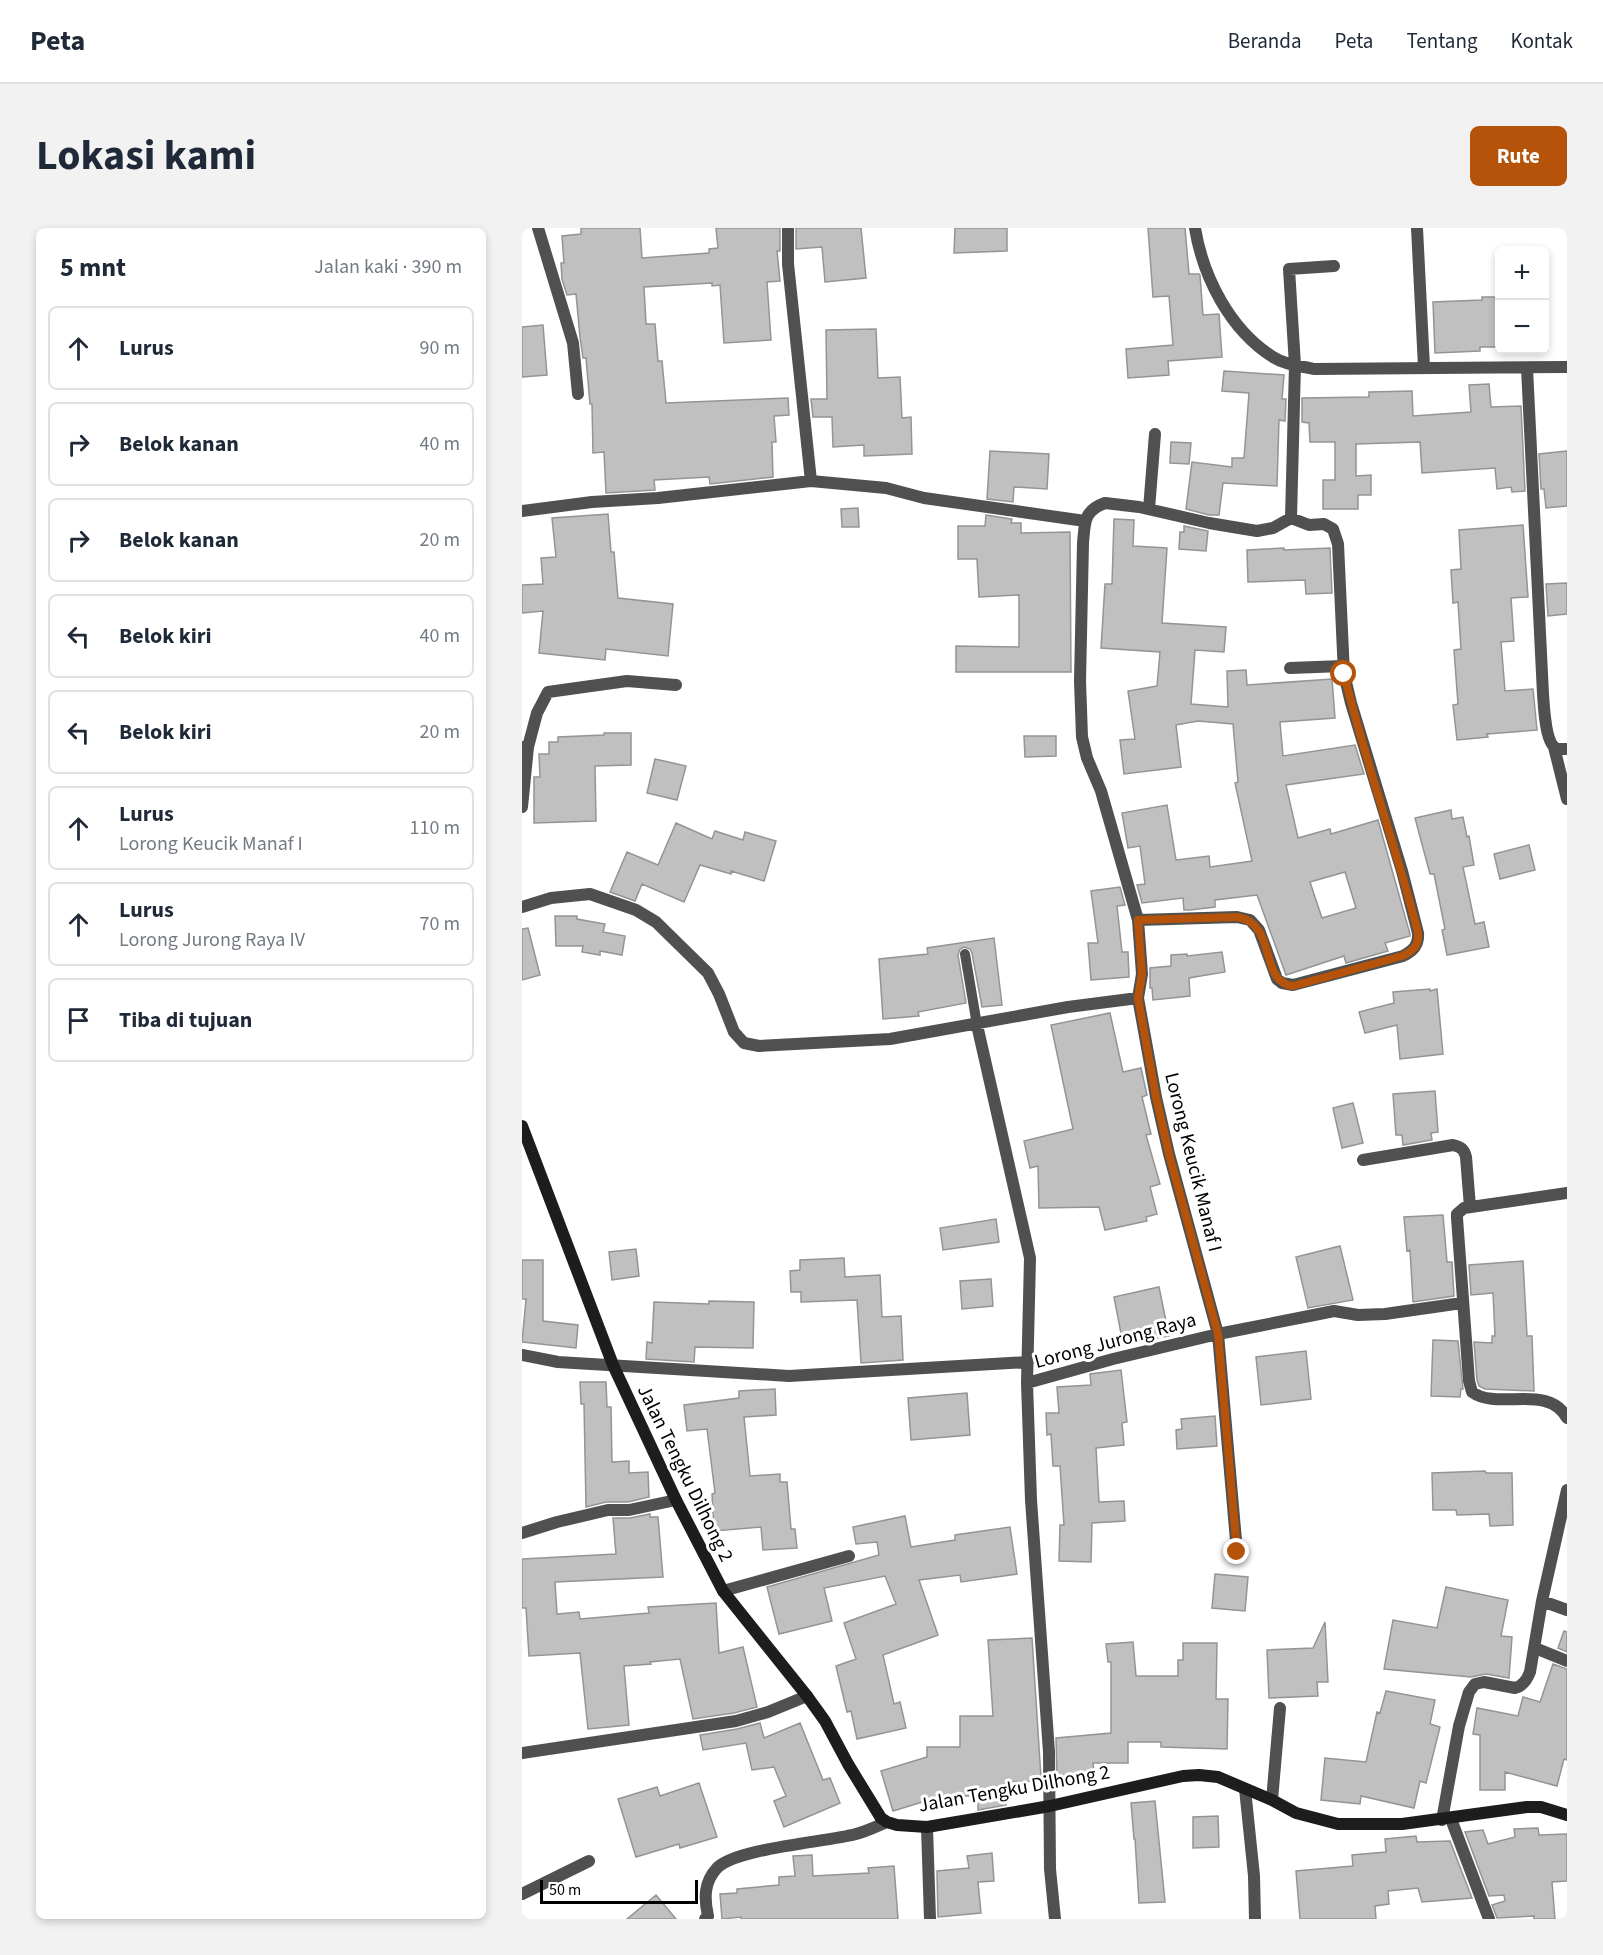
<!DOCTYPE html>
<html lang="id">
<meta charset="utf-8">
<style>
body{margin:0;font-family:"Source Sans 3",sans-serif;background:#f2f2f3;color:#1f2937}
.controls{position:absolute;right:18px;top:18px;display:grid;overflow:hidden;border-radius:9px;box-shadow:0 3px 9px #0003}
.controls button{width:54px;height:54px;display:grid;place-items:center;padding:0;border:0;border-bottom:2px solid #e0e1e3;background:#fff;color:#1f2937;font:30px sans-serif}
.scale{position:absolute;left:18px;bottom:15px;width:158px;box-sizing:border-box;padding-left:6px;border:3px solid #000;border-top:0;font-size:16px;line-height:21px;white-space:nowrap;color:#000;-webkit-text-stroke:4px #fff;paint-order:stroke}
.stop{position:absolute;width:18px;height:18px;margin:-14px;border:4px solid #b45309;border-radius:50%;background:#fff}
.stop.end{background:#b45309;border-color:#fff;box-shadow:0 2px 6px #0008}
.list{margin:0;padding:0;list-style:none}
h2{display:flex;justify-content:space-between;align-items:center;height:78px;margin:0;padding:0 24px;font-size:26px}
h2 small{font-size:20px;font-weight:400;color:#747a83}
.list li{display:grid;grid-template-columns:39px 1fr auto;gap:18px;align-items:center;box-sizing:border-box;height:84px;margin:0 12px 12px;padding:0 12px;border:2px solid #e0e1e3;border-radius:9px}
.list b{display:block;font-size:22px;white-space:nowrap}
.list p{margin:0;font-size:20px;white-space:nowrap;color:#747a83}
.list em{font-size:20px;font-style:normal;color:#747a83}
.icon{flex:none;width:33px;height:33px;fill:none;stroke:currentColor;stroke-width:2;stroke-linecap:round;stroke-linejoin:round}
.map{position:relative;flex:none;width:1045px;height:1691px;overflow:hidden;border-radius:9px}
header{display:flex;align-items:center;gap:36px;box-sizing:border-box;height:84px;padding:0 30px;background:#fff;border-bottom:2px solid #e0e1e3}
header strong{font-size:28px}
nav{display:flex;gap:33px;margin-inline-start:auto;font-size:21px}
.intro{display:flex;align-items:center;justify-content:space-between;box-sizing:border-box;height:144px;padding:0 36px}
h1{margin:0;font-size:42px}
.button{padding:15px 27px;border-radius:9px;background:#b45309;color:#fff;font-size:21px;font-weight:700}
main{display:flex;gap:36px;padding:0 36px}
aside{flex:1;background:#fff;border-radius:9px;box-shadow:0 3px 9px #0003}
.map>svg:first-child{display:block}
.building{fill:#c0c0c0;stroke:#949494;stroke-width:1.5;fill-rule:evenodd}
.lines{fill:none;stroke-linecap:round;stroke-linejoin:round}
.lane{stroke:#505050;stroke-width:10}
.street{stroke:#505050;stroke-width:12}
.secondary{stroke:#1d1d1d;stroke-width:12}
.route{stroke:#b45309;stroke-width:8}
.labels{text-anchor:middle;stroke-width:6;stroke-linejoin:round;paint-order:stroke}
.street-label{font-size:20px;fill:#000;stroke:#fff}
</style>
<header>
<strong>Peta</strong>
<nav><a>Beranda</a><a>Peta</a><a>Tentang</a><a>Kontak</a></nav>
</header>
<div class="intro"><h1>Lokasi kami</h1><a class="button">Rute</a></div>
<main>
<aside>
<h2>5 mnt<small>Jalan kaki · 390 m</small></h2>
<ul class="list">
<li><svg class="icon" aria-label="ahead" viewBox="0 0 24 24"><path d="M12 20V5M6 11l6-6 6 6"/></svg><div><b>Lurus</b></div><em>90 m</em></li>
<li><svg class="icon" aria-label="right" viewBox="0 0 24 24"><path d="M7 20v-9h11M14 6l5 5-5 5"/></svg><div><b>Belok kanan</b></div><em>40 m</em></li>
<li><svg class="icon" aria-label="right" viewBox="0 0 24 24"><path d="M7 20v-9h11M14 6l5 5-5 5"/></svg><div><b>Belok kanan</b></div><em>20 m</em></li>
<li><svg class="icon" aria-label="left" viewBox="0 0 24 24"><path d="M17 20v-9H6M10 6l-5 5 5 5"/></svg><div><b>Belok kiri</b></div><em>40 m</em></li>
<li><svg class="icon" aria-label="left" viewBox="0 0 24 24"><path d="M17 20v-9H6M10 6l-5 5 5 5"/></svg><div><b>Belok kiri</b></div><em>20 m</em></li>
<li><svg class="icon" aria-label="ahead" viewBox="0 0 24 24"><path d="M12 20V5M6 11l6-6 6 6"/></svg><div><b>Lurus</b><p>Lorong Keucik Manaf I</p></div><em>110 m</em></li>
<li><svg class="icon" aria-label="ahead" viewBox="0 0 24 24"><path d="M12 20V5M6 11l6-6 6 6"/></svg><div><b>Lurus</b><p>Lorong Jurong Raya IV</p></div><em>70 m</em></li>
<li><svg class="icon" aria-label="arrive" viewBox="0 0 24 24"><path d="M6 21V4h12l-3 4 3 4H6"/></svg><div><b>Tiba di tujuan</b></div></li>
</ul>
</aside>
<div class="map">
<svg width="1045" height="1691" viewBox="0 0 1045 1691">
<rect width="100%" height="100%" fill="#fff"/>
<path class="building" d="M 59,0 L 118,0 L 120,30 L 187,25 L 187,21 L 196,20 L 194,0 L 258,0 L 258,23 L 255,23 L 258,53 L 245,54 L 249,112 L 202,115 L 198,57 L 190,58 L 190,55 L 122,59 L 124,96 L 133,96 L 136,133 L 140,133 L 144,175 L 266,170 L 267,187 L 252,188 L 254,214 L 250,214 L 251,249 L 188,256 L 187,249 L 132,252 L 133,262 L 84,265 L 82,224 L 71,225 L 70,176 L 68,176 L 64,130 L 61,130 L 58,109 L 54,66 L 45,67 L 40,51 L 39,35 L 42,35 L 40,8 L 59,6 Z
M 274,0 L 339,0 L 344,50 L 303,54 L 300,19 L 274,21 Z
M 433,0 L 485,0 L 485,23 L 432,25 Z
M 626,0 L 663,0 L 667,46 L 677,46 L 678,47 L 681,87 L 697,86 L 700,129 L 646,133 L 647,147 L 606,150 L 604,121 L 651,117 L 647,68 L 631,69 Z
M 960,69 L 978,69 L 978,119 L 958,119 L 958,123 L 913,125 L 911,74 L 960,72 Z
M 21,97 L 25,147 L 0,149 L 0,99 Z
M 354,101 L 356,150 L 378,149 L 380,190 L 389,189 L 390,226 L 342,228 L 342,217 L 311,219 L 310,189 L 291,189 L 289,171 L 305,171 L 304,102 Z
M 702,143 L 762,147 L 760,171 L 764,171 L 763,193 L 757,192 L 755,258 L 701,255 L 697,287 L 687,287 L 664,281 L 670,234 L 710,239 L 710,230 L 722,230 L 727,165 L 700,163 Z
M 967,156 L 969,179 L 999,178 L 1003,263 L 990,264 L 989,259 L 975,261 L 973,240 L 900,245 L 898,214 L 834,216 L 834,248 L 849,247 L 849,267 L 836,267 L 836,281 L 801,281 L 801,252 L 813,252 L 813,214 L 788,214 L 787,195 L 780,194 L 780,170 L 847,169 L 847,164 L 890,163 L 891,188 L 949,184 L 947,157 Z
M 649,214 L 669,215 L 667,236 L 648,235 Z
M 468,223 L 527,226 L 525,261 L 492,259 L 491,274 L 465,271 Z
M 1045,223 L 1045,278 L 1024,280 L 1022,261 L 1019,261 L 1017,226 Z
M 336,280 L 337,299 L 320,299 L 319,281 Z
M 86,286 L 89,324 L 92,324 L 96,370 L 151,376 L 146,428 L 84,421 L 83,432 L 17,425 L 21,383 L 0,385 L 0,357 L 21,356 L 19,330 L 34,329 L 30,290 Z
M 464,287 L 490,291 L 489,295 L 499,295 L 499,305 L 548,304 L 549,444 L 434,444 L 434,418 L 497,419 L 497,367 L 457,369 L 455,331 L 436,331 L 436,298 L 463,298 Z
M 592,291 L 612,292 L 611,318 L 645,320 L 640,395 L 704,399 L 702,424 L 673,422 L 669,476 L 706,479 L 705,443 L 724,442 L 725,457 L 810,451 L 813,490 L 758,494 L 761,528 L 833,517 L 842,546 L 764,557 L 776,610 L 808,601 L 809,606 L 856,592 L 888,706 L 888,708 L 863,715 L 866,723 L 824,735 L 822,728 L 764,747 L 735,667 L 693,672 L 693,679 L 668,682 L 662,682 L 661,670 L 620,675 L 615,657 L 623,656 L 618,618 L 606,620 L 600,585 L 645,577 L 654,632 L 687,628 L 688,639 L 730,633 L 713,555 L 716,554 L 711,496 L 676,493 L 654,497 L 659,539 L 602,546 L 598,512 L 613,511 L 606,463 L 635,458 L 638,424 L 579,420 L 583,356 L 590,356 ZM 823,644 L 834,680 L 800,690 L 788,654 Z
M 1001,297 L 1006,369 L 989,370 L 992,413 L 979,414 L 983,463 L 1011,461 L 1015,502 L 965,506 L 966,509 L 935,512 L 931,477 L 936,476 L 932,422 L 939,421 L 936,374 L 931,375 L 929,342 L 939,341 L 937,302 Z
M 662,298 L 686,303 L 684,323 L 657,321 L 658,304 L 662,304 Z
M 762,320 L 762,322 L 808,320 L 810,365 L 784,366 L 783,352 L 726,354 L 725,322 Z
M 1045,355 L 1045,386 L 1026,388 L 1024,356 Z
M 82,505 L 109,505 L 109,537 L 73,538 L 74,593 L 12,595 L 12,549 L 18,549 L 17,526 L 27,526 L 27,514 L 36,514 L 36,509 L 82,507 Z
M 502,508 L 534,508 L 534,528 L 503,529 Z
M 133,531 L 164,538 L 155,572 L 125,565 Z
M 929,582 L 930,591 L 941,589 L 945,609 L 947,608 L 952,637 L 941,639 L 953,696 L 962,694 L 967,719 L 925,727 L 920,702 L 923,701 L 912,646 L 908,646 L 893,590 Z
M 154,595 L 190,611 L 193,603 L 221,612 L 223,604 L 254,613 L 242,653 L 209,643 L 209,646 L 178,637 L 162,674 L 120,656 L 113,673 L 88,664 L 105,624 L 136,637 Z
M 1007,617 L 1013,642 L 978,651 L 972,626 Z
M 598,659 L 603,677 L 595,678 L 600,724 L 606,724 L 607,749 L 569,752 L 566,715 L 576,715 L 569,663 Z
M 33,688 L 55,688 L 55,691 L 83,696 L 81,704 L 103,708 L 100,727 L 78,723 L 78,727 L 60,724 L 61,718 L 34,718 Z
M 6,700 L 18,747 L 0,752 L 0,701 Z
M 472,710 L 480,777 L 460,779 L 450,725 L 448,721 L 442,719 L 438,721 L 436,727 L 444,775 L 396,784 L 397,788 L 361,791 L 357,731 L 406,726 L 405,720 Z
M 700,724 L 703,744 L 667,750 L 668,768 L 631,772 L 630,760 L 628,760 L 628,740 L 649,738 L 649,727 L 665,726 L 665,728 Z
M 908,761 L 908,763 L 915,761 L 921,826 L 878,831 L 875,797 L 843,805 L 837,784 L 872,775 L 871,764 Z
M 588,785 L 601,844 L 619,840 L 625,867 L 620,869 L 629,906 L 624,907 L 638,956 L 628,959 L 635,986 L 624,989 L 625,993 L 583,1002 L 577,979 L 517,980 L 516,938 L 508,940 L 502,913 L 551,901 L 529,797 Z
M 913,863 L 916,904 L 909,905 L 910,912 L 881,917 L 880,907 L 874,907 L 871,866 Z
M 831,875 L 841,915 L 820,920 L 811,880 Z
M 921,987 L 925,1034 L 930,1034 L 932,1068 L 891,1074 L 888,1022 L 885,1023 L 882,989 Z
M 474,991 L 477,1014 L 421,1022 L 418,1000 Z
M 818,1018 L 831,1072 L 786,1080 L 774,1029 Z
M 114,1021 L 117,1048 L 90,1052 L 87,1024 Z
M 322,1030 L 323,1049 L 358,1047 L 360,1089 L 379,1088 L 381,1132 L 339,1135 L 335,1072 L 279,1074 L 279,1064 L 269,1064 L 268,1043 L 278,1042 L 278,1032 Z
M 0,1032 L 21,1032 L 21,1093 L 56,1097 L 54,1120 L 0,1114 L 4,1071 L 0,1071 Z
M 1001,1033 L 1005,1108 L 1010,1108 L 1012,1163 L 963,1161 L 957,1158 L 955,1152 L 952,1114 L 970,1115 L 970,1108 L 973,1108 L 971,1065 L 949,1067 L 947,1037 Z
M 469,1051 L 471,1078 L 440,1081 L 438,1053 Z
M 637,1059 L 647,1108 L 601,1116 L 592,1069 Z
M 187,1073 L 232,1074 L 231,1120 L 173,1119 L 172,1134 L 124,1131 L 125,1114 L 130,1115 L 132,1074 L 187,1076 Z
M 911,1112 L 936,1113 L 941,1161 L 939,1161 L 938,1169 L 909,1168 Z
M 784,1123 L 789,1171 L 739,1177 L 734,1129 Z
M 599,1142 L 605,1194 L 600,1195 L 602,1217 L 574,1220 L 577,1274 L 602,1273 L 603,1293 L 570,1295 L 569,1334 L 537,1333 L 538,1297 L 542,1297 L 538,1238 L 531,1238 L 529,1206 L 525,1207 L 524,1185 L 537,1185 L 535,1159 L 569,1157 L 568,1146 Z
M 58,1154 L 84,1154 L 85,1179 L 89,1179 L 90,1234 L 107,1233 L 107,1245 L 126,1244 L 127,1269 L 106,1274 L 84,1274 L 64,1279 L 62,1176 L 59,1176 Z
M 253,1161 L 254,1187 L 222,1189 L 228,1248 L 258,1246 L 258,1254 L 265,1254 L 269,1301 L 273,1301 L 275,1320 L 241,1322 L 239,1299 L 192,1303 L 190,1266 L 193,1265 L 185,1201 L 165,1203 L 162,1177 L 217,1170 L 217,1163 Z
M 445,1165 L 448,1207 L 389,1212 L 386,1170 Z
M 693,1188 L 695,1218 L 655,1221 L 654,1202 L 660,1201 L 659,1191 Z
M 963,1243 L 964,1245 L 990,1245 L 991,1297 L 968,1298 L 967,1286 L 935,1287 L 934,1282 L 911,1282 L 910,1245 Z
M 128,1286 L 128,1289 L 136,1289 L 141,1349 L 33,1354 L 35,1386 L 57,1384 L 58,1391 L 127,1385 L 126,1379 L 194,1375 L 197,1425 L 221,1419 L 235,1479 L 212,1485 L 171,1491 L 158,1431 L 128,1434 L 129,1436 L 102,1438 L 107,1497 L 66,1501 L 58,1425 L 7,1428 L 4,1380 L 0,1380 L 0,1331 L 94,1326 L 91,1290 L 108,1290 Z
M 383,1288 L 389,1319 L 433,1312 L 433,1307 L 488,1299 L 495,1346 L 439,1354 L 438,1347 L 397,1352 L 416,1407 L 361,1427 L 372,1476 L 378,1474 L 384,1500 L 335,1511 L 329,1483 L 325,1484 L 314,1438 L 334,1431 L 322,1395 L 374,1376 L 363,1348 L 302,1360 L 310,1393 L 257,1406 L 245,1359 L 357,1327 L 355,1314 L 334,1316 L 331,1299 Z
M 693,1346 L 726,1349 L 723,1383 L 690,1380 Z
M 924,1359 L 986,1372 L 979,1408 L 990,1409 L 987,1450 L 964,1446 L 949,1449 L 862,1441 L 871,1392 L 915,1400 Z
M 803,1394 L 806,1454 L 795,1454 L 796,1468 L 747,1470 L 745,1422 L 791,1420 Z
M 1042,1403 L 1045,1404 L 1045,1424 L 1036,1420 Z
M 510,1410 L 519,1550 L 515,1551 L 515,1553 L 483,1554 L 484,1577 L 456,1582 L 456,1568 L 420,1568 L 371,1583 L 359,1543 L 405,1529 L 405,1519 L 438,1519 L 438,1488 L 471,1488 L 466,1412 Z
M 611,1414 L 614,1448 L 656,1448 L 656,1432 L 661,1432 L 661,1415 L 695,1415 L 694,1471 L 706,1471 L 705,1521 L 639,1519 L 639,1514 L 606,1514 L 606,1535 L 571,1535 L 572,1544 L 535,1548 L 534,1510 L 589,1505 L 589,1434 L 586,1434 L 584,1416 Z
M 1031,1436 L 1045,1441 L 1045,1532 L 1042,1531 L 1035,1558 L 983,1544 L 983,1562 L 958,1562 L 958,1507 L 951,1506 L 955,1480 L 996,1488 L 1001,1469 L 1018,1474 Z
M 864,1463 L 913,1472 L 908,1496 L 918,1499 L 904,1555 L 898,1553 L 892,1580 L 839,1568 L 838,1576 L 799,1572 L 803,1530 L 844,1534 L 855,1484 L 858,1485 Z
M 238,1495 L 242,1510 L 278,1495 L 301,1552 L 308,1550 L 318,1575 L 262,1599 L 252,1573 L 264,1568 L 252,1539 L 230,1542 L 224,1515 L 181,1522 L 178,1507 L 215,1501 Z
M 177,1555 L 195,1609 L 158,1620 L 157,1616 L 114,1629 L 96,1571 L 135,1559 L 138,1568 Z
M 633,1573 L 643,1674 L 617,1675 L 613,1611 L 612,1611 L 609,1575 Z
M 696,1588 L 697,1619 L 671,1620 L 671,1589 Z
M 1016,1600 L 1017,1607 L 1045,1606 L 1045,1653 L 1030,1654 L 1033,1691 L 1012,1691 L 1012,1688 L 975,1690 L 970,1677 L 983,1673 L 982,1667 L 967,1668 L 943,1604 L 961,1602 L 966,1616 L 993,1609 L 992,1601 Z
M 894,1608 L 895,1614 L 928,1613 L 950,1670 L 900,1674 L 896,1660 L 866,1663 L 867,1676 L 853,1678 L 854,1691 L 778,1691 L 774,1643 L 831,1638 L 830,1627 L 864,1624 L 863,1611 Z
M 470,1625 L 472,1653 L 456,1654 L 459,1685 L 416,1689 L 415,1643 L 447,1640 L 445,1628 Z
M 290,1627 L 291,1648 L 347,1645 L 346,1640 L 372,1638 L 376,1691 L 219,1691 L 219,1689 L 200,1691 L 198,1666 L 215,1665 L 215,1661 L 257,1657 L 257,1649 L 273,1648 L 271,1628 Z
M 134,1667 L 154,1691 L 105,1691 Z"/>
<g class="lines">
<path class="lane" d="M 443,726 L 455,797"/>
<path class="street" d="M 16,0 L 51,115 L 56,166
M 266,0 L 266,36 L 289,253
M 673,0 C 681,49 708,102 751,129 C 763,137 779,138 792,141 L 1045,139
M 895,0 L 902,139
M 1005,140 L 1021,466 C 1022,478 1023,516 1035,521 C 1037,521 1043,521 1045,521
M 583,275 L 617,279 L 687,295 L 735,303 L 751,300 L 769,290 L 787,297 L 802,296 L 811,301 L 816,316 L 822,446 L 829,475 L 880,643 L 896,705 C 897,717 891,723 881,728 L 771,757 L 760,755 L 755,751 L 737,702 L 728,692 L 715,689 L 616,692 L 579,563 L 565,530 L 560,509 L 558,453 L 561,315 C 563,295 561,283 583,275 Z
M 627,281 L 633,206
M 0,283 L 70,274 L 136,270 L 289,253 L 364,260 L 402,270 L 563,293
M 769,290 L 773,137 L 767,41 L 812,38
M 768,440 L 821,438
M 0,519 L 6,519 L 0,579
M 6,519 L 15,485 L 26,464 L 105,453 L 154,457
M 1032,519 L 1045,571
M 0,679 L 29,670 L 68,666 L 114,682 L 134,694 L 186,745 L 197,766 L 212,804 L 222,815 L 237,818 L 368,811 L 546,779 L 616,770
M 616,692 L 620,746 L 616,770 L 634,869 L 647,926 L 696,1106 L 715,1324
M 455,797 L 508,1030 L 505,1155 L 509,1272 L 527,1524 L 528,1641 L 533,1691
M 841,932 L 931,917 C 939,919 942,921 944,929 L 948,979
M 1045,965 L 942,980 L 935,986 L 935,990 L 947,1153 L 950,1164 C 976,1183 1026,1155 1045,1190
M 0,1127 L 36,1134 L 267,1148 L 506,1134
M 505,1155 L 591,1131 L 696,1106 L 787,1088 L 812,1083 L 836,1087 L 863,1086 L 940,1075
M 0,1305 L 35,1294 L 86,1282 L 107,1282 L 154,1272
M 201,1363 L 327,1328
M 1020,1373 L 1045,1382
M 1013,1420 L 1045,1433
M 0,1525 L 214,1493 L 246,1484 L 285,1468
M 723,1561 L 732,1648 L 733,1691
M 750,1572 L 758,1480
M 929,1591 L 967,1691
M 920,1592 L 937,1498 L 947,1464 L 953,1456 L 962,1454 L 993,1460 C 1001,1458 1005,1452 1008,1444 L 1020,1373 L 1045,1262
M 405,1599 L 408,1691
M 0,1666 L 67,1633
M 183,1691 L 186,1688 C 182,1670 182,1654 195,1640 C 215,1620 304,1614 334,1606 C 345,1603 355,1598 365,1594"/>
<path class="secondary" d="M 0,898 L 91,1137 L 154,1272 L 201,1363 L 285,1468 L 303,1493 L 326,1536 L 359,1590 L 365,1594 L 375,1597 L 405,1599 L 528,1578 L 661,1548 L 677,1547 L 696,1549 L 750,1572 L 774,1585 L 816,1596 L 880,1596 L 1005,1579 L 1019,1579 L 1045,1587"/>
</g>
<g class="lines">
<path class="route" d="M 715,1324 L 696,1106 L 647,926 L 634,869 L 616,770 L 620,746 L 616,692 L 715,689 C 756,695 736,754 771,758 L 880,728 C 891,723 897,718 896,705 C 874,618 843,533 822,446"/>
</g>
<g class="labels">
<g class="street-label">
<text transform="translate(672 934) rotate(76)" y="7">Lorong Keucik Manaf I</text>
<text transform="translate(593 1112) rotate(-15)" y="7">Lorong Jurong Raya</text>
<text transform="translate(164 1245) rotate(64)" y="7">Jalan Tengku Dilhong 2</text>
<text transform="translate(492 1560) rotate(-10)" y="7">Jalan Tengku Dilhong 2</text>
</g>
</g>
</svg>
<div class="controls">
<button>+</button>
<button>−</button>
</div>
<div class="scale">50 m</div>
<div class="stop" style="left:822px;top:446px"></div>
<div class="stop end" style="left:715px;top:1324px"></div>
</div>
</main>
